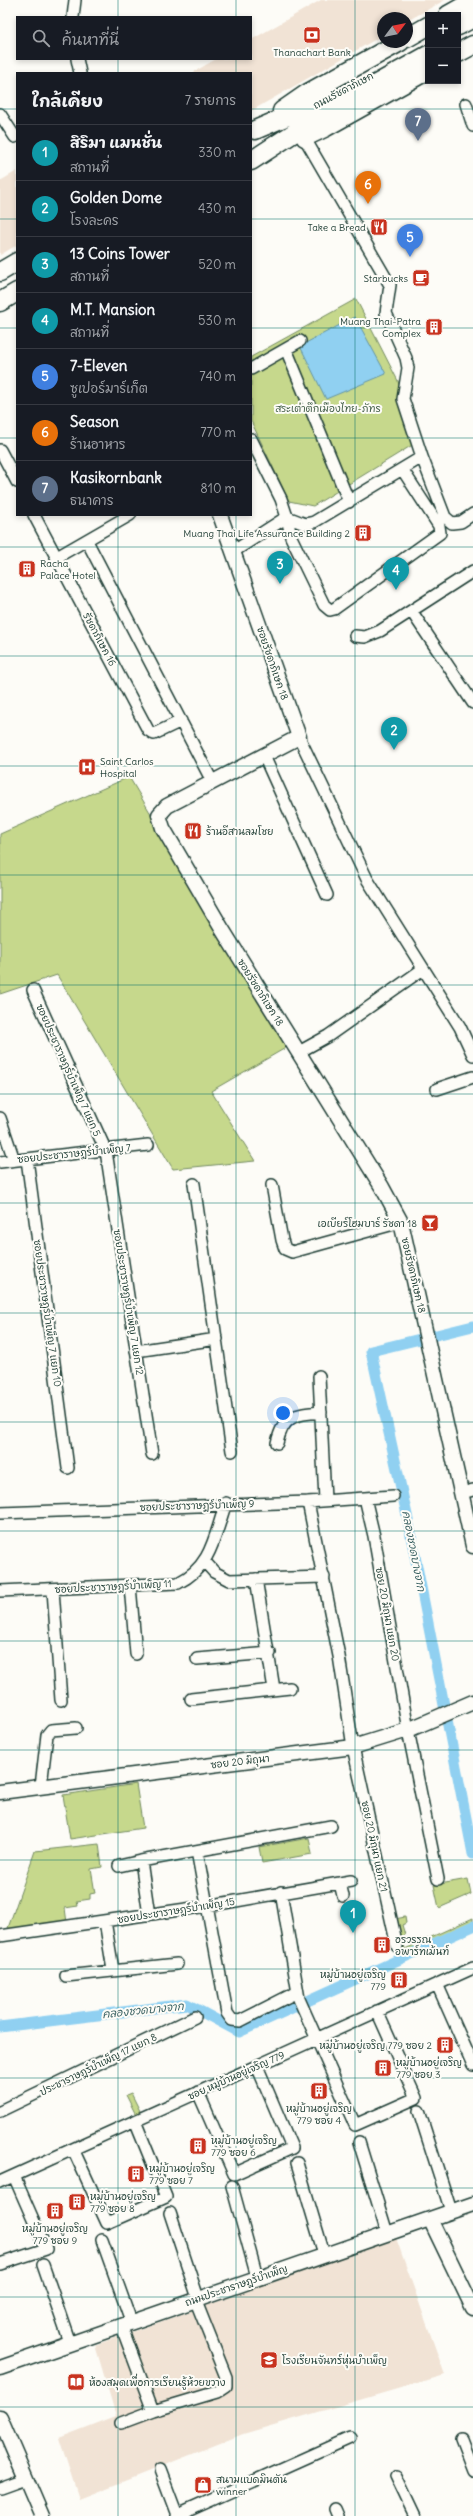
<!DOCTYPE html>
<html lang="th">
<meta charset="utf-8">
<style>
body{margin:0;font-family:Delius,"Playpen Sans Thai",sans-serif;background:#242831;color:#f1f3f6}
.controls{position:absolute;right:12px;top:12px;display:grid;overflow:hidden;border-radius:0px;box-shadow:0 2px 6px #0003}
.controls button{width:36px;height:36px;display:grid;place-items:center;padding:0;border:0;border-bottom:1px solid #363941;background:#171b24;color:#f1f3f6;font:20px sans-serif}
.compass{position:absolute;left:377px;top:12px;width:36px;height:36px;border-radius:50%;background:#171b24;box-shadow:0 2px 6px #0003;rotate:58deg}
.you{position:absolute;left:283px;top:1413px;width:14px;height:14px;margin:-10px;border:3px solid #fff;border-radius:50%;background:#1a73e8;box-shadow:0 0 0 6px #1a73e833}
.badge{display:grid;place-items:center;width:26px;height:26px;border-radius:50%;background:#db2777;color:#fff;font-size:13px;font-weight:700}
.pin{position:absolute;translate:-50% -33px;filter:drop-shadow(0 1px 2px #0008)}
.pin::after{content:'';position:absolute;top:21px;width:14px;height:12px;background:inherit;clip-path:polygon(0 0,100% 0,50% 100%)}
.list{margin:0;padding:0;list-style:none}
h2{display:flex;justify-content:space-between;align-items:center;height:52px;margin:0;padding:0 16px;font-size:17px}
h2 small{font-size:13px;font-weight:400;color:#9ea1a6}
.list li{display:grid;grid-template-columns:26px 1fr auto;gap:12px;align-items:center;box-sizing:border-box;height:56px;padding:0 16px;border-top:1px solid #363941}
.list b{display:block;font-size:15px;white-space:nowrap}
.list p{margin:0;font-size:13px;white-space:nowrap;color:#9ea1a6}
.list em{font-size:13px;font-style:normal;color:#9ea1a6}
.icon{flex:none;width:22px;height:22px;fill:none;stroke:currentColor;stroke-width:2;stroke-linecap:round;stroke-linejoin:round}
.map{position:relative;flex:none;width:473px;height:2516px;overflow:hidden}
.search{position:absolute;background:#171b24;box-shadow:0 2px 6px #0003;left:16px;top:16px;width:236px;height:44px;display:flex;align-items:center;gap:10px;box-sizing:border-box;padding:0 14px;border-radius:0px;color:#9ea1a6;font-size:15px}
.panel{position:absolute;background:#171b24;box-shadow:0 2px 6px #0003;left:16px;top:72px;width:236px;height:444px;border-radius:0px}
.map>svg:first-child{display:block}
.built{fill:#f1e3d5}
.green{fill:#c6d88c;stroke:#728a60}
.water{fill:#90d0f1;stroke:#6395a5}
.lines{fill:none;stroke-linecap:round;stroke-linejoin:round}
.canal{stroke:#90d0f1;stroke-width:11}
.minor-casing{stroke:#1f3d34;stroke-width:14}
.tertiary-casing{stroke:#1f3d34;stroke-width:17}
.primary-casing{stroke:#1f3d34;stroke-width:21}
.minor{stroke:#fdfcf7;stroke-width:11}
.tertiary{stroke:#fdfcf7;stroke-width:14}
.primary{stroke:#fdfcf7;stroke-width:18}
.grid{fill:none;stroke:#0f766e;stroke-width:1;stroke-opacity:0.55}
.labels{text-anchor:middle;stroke-width:4;stroke-linejoin:round;paint-order:stroke}
.poi-label{font-size:10px;fill:#1f3d34;stroke:#fdfcf7;text-anchor:start}
.street-label{font-size:10px;fill:#1f3d34;stroke:#fdfcf7}
.park-label{font-size:10px;fill:#405c46;stroke:#fdfcf7}
.water-label{font-size:11px;font-style:italic;fill:#3b6263;stroke:#fdfcf7}
</style>
<div class="map">
<svg width="473" height="2516" viewBox="0 0 473 2516">
<rect width="100%" height="100%" fill="#fdfcf7"/>
<filter id="ink" filterUnits="userSpaceOnUse"><feTurbulence type="fractalNoise" baseFrequency=".025" numOctaves="2"/><feDisplacementMap in="SourceGraphic" scale="8" xChannelSelector="R" yChannelSelector="G"/><feConvolveMatrix kernelMatrix="1 2 1 2 8 2 1 2 1" color-interpolation-filters="sRGB"/></filter>
<g filter="url(#ink)">
<path class="built" d="M 321,0 L 445,0 L 407,21 L 407,18 L 383,18 L 383,35 L 251,111 L 251,73 L 192,73 L 216,59 L 251,59 L 251,40 Z
M 17,171 L 17,245 L 0,255 L 0,181 Z
M 396,2238 L 445,2375 L 243,2434 L 79,2499 L 59,2438 L 116,2416 L 95,2345 Z"/>
<path class="green" d="M 356,299 L 398,381 L 414,444 L 313,506 L 289,501 L 251,421 L 251,357 Z
M 129,777 L 289,1046 L 211,1091 L 255,1161 L 173,1169 L 57,975 L 0,994 L 0,834 Z
M 136,1784 L 143,1828 L 70,1839 L 63,1795 Z
M 309,1838 L 312,1854 L 262,1863 L 259,1847 Z
M 99,1844 L 102,1867 L 91,1869 L 95,1893 L 90,1894 L 90,1899 L 77,1901 L 78,1906 L 65,1908 L 67,1923 L 7,1931 L 35,1851 Z
M 468,1879 L 471,1894 L 439,1908 L 434,1885 Z
M 405,1917 L 406,1923 L 402,1925 L 405,1935 L 402,1937 L 405,1949 L 473,1918 L 473,1922 L 403,1953 L 395,1919 Z
M 131,2093 L 141,2113 L 136,2115 L 126,2095 Z"/>
<path class="water" d="M 355,317 L 386,374 L 326,399 L 300,346 Z"/>
<g class="lines">
<path class="canal" d="M 473,1326 L 371,1351 L 407,1515 L 473,1854
M 0,2027 L 187,2004 L 239,2032 L 473,1926"/>
<defs>
<path id="minor" d="M 73,17 L 75,0
M 77,59 L 80,73
M 466,104 L 473,126
M 0,114 L 15,137
M 286,349 L 349,502
M 251,369 L 300,341
M 251,439 L 281,499 L 287,517 L 305,524 L 314,522 L 422,457 L 403,399 L 408,368 L 406,358 L 386,313 L 390,285 L 304,137
M 0,450 L 17,482
M 422,457 L 445,517 L 452,523 L 461,522 L 473,514
M 34,515 L 148,730 L 154,734 L 181,721
M 87,541 L 213,783
M 234,551 L 287,517 L 291,537 L 324,605 L 330,610 L 334,609 L 440,533 L 439,526 L 402,469
M 57,557 L 130,515
M 412,612 L 473,703
M 355,636 L 365,637 L 380,631 L 473,571
M 299,737 L 367,879 L 460,1027 L 473,1055
M 264,756 L 327,895
M 33,990 L 106,1151 L 152,1454
M 299,1052 L 328,1036 L 423,969
M 437,1089 L 473,1077
M 0,1118 L 14,1160
M 27,1159 L 68,1468
M 0,1162 L 148,1145
M 194,1184 L 232,1451
M 272,1185 L 282,1240 L 285,1249 L 292,1252 L 401,1222
M 136,1351 L 217,1339
M 319,1376 L 325,1500
M 277,1443 C 283,1416 294,1414 321,1412
M 462,1493 L 473,1490
M 365,1498 L 374,1536 L 408,1730 L 438,1879
M 308,1502 L 339,1656 L 353,1747 L 397,1946
M 0,1513 L 308,1502 L 393,1496
M 205,1562 L 214,1572 L 229,1580 L 324,1577
M 256,1579 L 274,1689
M 130,1586 L 136,1654
M 53,1590 L 61,1700
M 0,1591 L 178,1583 C 212,1566 214,1537 226,1503
M 197,1659 L 270,1653
M 191,1699 L 290,1688
M 41,1786 L 47,1735 L 51,1730 L 76,1728
M 197,1851 L 227,2013 L 232,2020 L 240,2021 L 297,1992
M 119,1866 L 141,1861
M 340,1883 L 343,1896
M 281,1892 L 299,1999 L 355,2125 L 416,2098 L 377,2011
M 149,1915 L 141,1861 L 331,1826
M 105,1921 L 113,1970
M 0,1936 L 207,1906 L 351,1881
M 66,1976 L 177,1964
M 437,1984 L 473,2065
M 198,2092 L 234,2174 L 292,2148 L 257,2066
M 0,2111 L 195,2017
M 419,2111 L 451,2211
M 359,2142 L 387,2233
M 73,2149 L 107,2223 L 166,2197 L 135,2121
M 297,2163 L 324,2254
M 0,2182 L 473,1968
M 232,2186 L 257,2277
M 170,2213 L 198,2298
M 102,2240 L 131,2321
M 0,2264 L 46,2249 L 14,2176
M 43,2265 L 70,2343
M 121,2325 L 153,2411 L 217,2392 L 226,2386 L 226,2377 L 195,2299
M 121,2423 L 153,2411
M 461,2439 L 473,2470
M 160,2470 L 177,2515
M 396,2476 L 415,2516
M 0,2488 L 25,2479
M 335,2509 L 338,2516
M 176,2516 L 350,2438"/>
<path id="tertiary" d="M 220,515 L 299,737 L 167,806 L 159,815 L 163,828 L 222,929 L 382,1187 L 401,1222 L 473,1546
M 0,1792 L 353,1747 L 408,1730 L 473,1702
M 430,2219 L 473,2308
M 0,2368 L 473,2204
M 0,2418 L 42,2516"/>
<path id="primary" d="M 448,15 L 473,1
M 458,26 L 473,18
M 407,38 L 428,26
M 458,53 L 473,45
M 282,111 L 308,93 L 400,42
M 255,130 L 332,97
M 305,137 L 326,127 L 428,70
M 251,161 L 326,112 L 428,55
M 0,272 L 17,262
M 0,302 L 17,292"/>
</defs>
<use href="#minor" class="minor-casing"/>
<use href="#tertiary" class="tertiary-casing"/>
<use href="#primary" class="primary-casing"/>
<use href="#minor" class="minor"/>
<use href="#tertiary" class="tertiary"/>
<use href="#primary" class="primary"/>
</g>
</g>
<path class="grid" d="M 118,0 L 118,17M 236,0 L 236,17M 355,0 L 355,2516M 118,59 L 118,73M 236,59 L 236,73M 0,109 L 17,109M 251,109 L 473,109M 0,219 L 17,219M 251,219 L 473,219M 0,328 L 17,328M 251,328 L 473,328M 0,438 L 17,438M 251,438 L 473,438M 118,515 L 118,2516M 236,515 L 236,2516M 0,547 L 473,547M 0,656 L 473,656M 0,766 L 473,766M 0,875 L 473,875M 0,985 L 473,985M 0,1094 L 473,1094M 0,1203 L 473,1203M 0,1313 L 473,1313M 0,1422 L 473,1422M 0,1531 L 473,1531M 0,1641 L 473,1641M 0,1750 L 473,1750M 0,1860 L 473,1860M 0,1969 L 473,1969M 0,2078 L 473,2078M 0,2188 L 473,2188M 0,2297 L 473,2297M 0,2407 L 473,2407"/>
<defs>
<symbol id="bank-square" viewBox="-11 -11 22 22"><rect x="-9" y="-9" width="18" height="18" rx="4" fill="#c8321e" stroke="#fdfcf7"/><path d="M-6-4H6V4H-6ZM0-2.3a2.3 2.3 0 1 0 0 4.6a2.3 2.3 0 1 0 0-4.6Z" fill="#fff"/></symbol>
<symbol id="restaurant-square" viewBox="-11 -11 22 22"><rect x="-9" y="-9" width="18" height="18" rx="4" fill="#c8321e" stroke="#fdfcf7"/><path d="M-5-6h1v4h1v-4h1v4h1v-4h1v5L-1.5 .5V6h-2V.5L-5-1ZM5-6V6H3V1.5H1.5Q1.5-4 5-6Z" fill="#fff"/></symbol>
<symbol id="cafe-square" viewBox="-11 -11 22 22"><rect x="-9" y="-9" width="18" height="18" rx="4" fill="#c8321e" stroke="#fdfcf7"/><path d="M-5.5-4.5H6V0H3Q3 3.5 0 3.5H-2.5Q-5.5 3.5-5.5 0ZM3-3.2v2h1.7v-2ZM-6 4.5H4V6H-6Z" fill="#fff"/></symbol>
<symbol id="building-square" viewBox="-11 -11 22 22"><rect x="-9" y="-9" width="18" height="18" rx="4" fill="#c8321e" stroke="#fdfcf7"/><path d="M-4-6H4V6H1V3H-1V6H-4ZM-2.5-4.3h1.7v1.8h-1.7ZM.8-4.3h1.7v1.8H.8ZM-2.5-1h1.7V.8h-1.7ZM.8-1h1.7V.8H.8Z" fill="#fff"/></symbol>
<symbol id="hospital-square" viewBox="-11 -11 22 22"><rect x="-9" y="-9" width="18" height="18" rx="4" fill="#c8321e" stroke="#fdfcf7"/><path d="M-5-5h3v3.5h4V-5h3V5h-3V1.5h-4V5h-3Z" fill="#fff"/></symbol>
<symbol id="bar-square" viewBox="-11 -11 22 22"><rect x="-9" y="-9" width="18" height="18" rx="4" fill="#c8321e" stroke="#fdfcf7"/><path d="M-6-5H6L.8 .8V4.5H3.5V6h-7V4.5H-.8V.8Z" fill="#fff"/></symbol>
<symbol id="school-square" viewBox="-11 -11 22 22"><rect x="-9" y="-9" width="18" height="18" rx="4" fill="#c8321e" stroke="#fdfcf7"/><path d="M0-5L7-2L0 1L-7-2ZM-4 1L0 2.5L4 1V4Q0 6-4 4Z" fill="#fff"/></symbol>
<symbol id="library-square" viewBox="-11 -11 22 22"><rect x="-9" y="-9" width="18" height="18" rx="4" fill="#c8321e" stroke="#fdfcf7"/><path d="M-6-4Q-3-5.5-.7-3.5V5Q-3 3-6 4ZM6-4Q3-5.5 .7-3.5V5Q3 3 6 4Z" fill="#fff"/></symbol>
<symbol id="shop-square" viewBox="-11 -11 22 22"><rect x="-9" y="-9" width="18" height="18" rx="4" fill="#c8321e" stroke="#fdfcf7"/><path d="M-5-2.5h2.3a2.7 3.5 0 0 1 5.4 0H5L5.5 6h-11ZM-1.5-2.5h3a1.5 2.3 0 0 0-3 0Z" fill="#fff"/></symbol>
</defs>
<g fill-rule="evenodd">
<use href="#bank-square" x="302" y="25" width="20" height="20"/>
<use href="#restaurant-square" x="369" y="217" width="20" height="20"/>
<use href="#cafe-square" x="411" y="268" width="20" height="20"/>
<use href="#building-square" x="424" y="317" width="20" height="20"/>
<use href="#building-square" x="353" y="523" width="20" height="20"/>
<use href="#building-square" x="17" y="559" width="20" height="20"/>
<use href="#hospital-square" x="77" y="757" width="20" height="20"/>
<use href="#restaurant-square" x="183" y="821" width="20" height="20"/>
<use href="#bar-square" x="420" y="1213" width="20" height="20"/>
<use href="#building-square" x="372" y="1935" width="20" height="20"/>
<use href="#building-square" x="389" y="1970" width="20" height="20"/>
<use href="#building-square" x="435" y="2035" width="20" height="20"/>
<use href="#building-square" x="373" y="2058" width="20" height="20"/>
<use href="#building-square" x="309" y="2081" width="20" height="20"/>
<use href="#building-square" x="188" y="2136" width="20" height="20"/>
<use href="#building-square" x="126" y="2164" width="20" height="20"/>
<use href="#building-square" x="67" y="2192" width="20" height="20"/>
<use href="#building-square" x="45" y="2201" width="20" height="20"/>
<use href="#school-square" x="259" y="2350" width="20" height="20"/>
<use href="#library-square" x="66" y="2372" width="20" height="20"/>
<use href="#shop-square" x="193" y="2475" width="20" height="20"/>
</g>
<g class="labels">
<g class="poi-label">
<text x="312" y="56" text-anchor="middle">Thanachart Bank</text>
<text x="366" y="231" text-anchor="end">Take a Bread</text>
<text x="408" y="282" text-anchor="end">Starbucks</text>
<text x="421" y="325" text-anchor="end">Muang Thai-Patra<tspan x="421" dy="12">Complex</tspan></text>
<text x="350" y="537" text-anchor="end">Muang Thai Life Assurance Building 2</text>
<text x="40" y="567">Racha<tspan x="40" dy="12">Palace Hotel</tspan></text>
<text x="100" y="765">Saint Carlos<tspan x="100" dy="12">Hospital</tspan></text>
<text x="206" y="835">ร้านอีสานลมโชย</text>
<text x="417" y="1227" text-anchor="end">เอเบียร์โฮมบาร์ รัชดา 18</text>
<text x="395" y="1943">อรวรรณ<tspan x="395" dy="12">อพาร์ทเม้นท์</tspan></text>
<text x="386" y="1978" text-anchor="end">หมู่บ้านอยู่เจริญ<tspan x="386" dy="12">779</tspan></text>
<text x="432" y="2049" text-anchor="end">หมู่บ้านอยู่เจริญ 779 ซอย 2</text>
<text x="396" y="2066">หมู่บ้านอยู่เจริญ<tspan x="396" dy="12">779 ซอย 3</tspan></text>
<text x="319" y="2112" text-anchor="middle">หมู่บ้านอยู่เจริญ<tspan x="319" dy="12">779 ซอย 4</tspan></text>
<text x="211" y="2144">หมู่บ้านอยู่เจริญ<tspan x="211" dy="12">779 ซอย 6</tspan></text>
<text x="149" y="2172">หมู่บ้านอยู่เจริญ<tspan x="149" dy="12">779 ซอย 7</tspan></text>
<text x="90" y="2200">หมู่บ้านอยู่เจริญ<tspan x="90" dy="12">779 ซอย 8</tspan></text>
<text x="55" y="2232" text-anchor="middle">หมู่บ้านอยู่เจริญ<tspan x="55" dy="12">779 ซอย 9</tspan></text>
<text x="282" y="2364">โรงเรียนจันทร์หุ่นบำเพ็ญ</text>
<text x="89" y="2386">ห้องสมุดเพื่อการเรียนรู้ห้วยขวาง</text>
<text x="216" y="2483">สนามแบดมินตัน<tspan x="216" dy="12">winner</tspan></text>
</g>
<g class="street-label">
<text transform="translate(343 90) rotate(-28)" y="4">ถนนรัชดาภิเษก</text>
<text transform="translate(100 639) rotate(62)" y="4">รัชดาภิเษก 16</text>
<text transform="translate(273 663) rotate(71)" y="4">ซอยรัชดาภิเษก 18</text>
<text transform="translate(261 992) rotate(58)" y="4">ซอยรัชดาภิเษก 18</text>
<text transform="translate(69 1070) rotate(66)" y="4">ซอยประชาราษฎร์บำเพ็ญ 7 แยก 5</text>
<text transform="translate(74 1153) rotate(-6)" y="4">ซอยประชาราษฎร์บำเพ็ญ 7</text>
<text transform="translate(414 1275) rotate(77)" y="4">ซอยรัชดาภิเษก 18</text>
<text transform="translate(129 1302) rotate(81)" y="4">ซอยประชาราษฎร์บำเพ็ญ 7 แยก 12</text>
<text transform="translate(48 1313) rotate(82)" y="4">ซอยประชาราษฎร์บำเพ็ญ 7 แยก 10</text>
<text transform="translate(197 1505) rotate(-2)" y="4">ซอยประชาราษฎร์บำเพ็ญ 9</text>
<text transform="translate(113 1586) rotate(-3)" y="4">ซอยประชาราษฎร์บำเพ็ญ 11</text>
<text transform="translate(388 1614) rotate(80)" y="4">ซอย 20 มิถุนา แยก 20</text>
<text transform="translate(240 1761) rotate(-7)" y="4">ซอย 20 มิถุนา</text>
<text transform="translate(375 1846) rotate(78)" y="4">ซอย 20 มิถุนา แยก 21</text>
<text transform="translate(176 1910) rotate(-9)" y="4">ซอยประชาราษฎร์บำเพ็ญ 15</text>
<text transform="translate(98 2064) rotate(-26)" y="4">ประชาราษฎร์บำเพ็ญ 17 แยก 8</text>
<text transform="translate(236 2075) rotate(-24)" y="4">ซอย หมู่บ้านอยู่เจริญ 779</text>
<text transform="translate(236 2285) rotate(-19)" y="4">ถนนประชาราษฎร์บำเพ็ญ</text>
</g>
<g class="park-label">
<text x="328" y="412">สระเต่าตึกเมืองไทย-ภัทร</text>
</g>
<g class="water-label">
<text transform="translate(414 1551) rotate(79)" y="4">คลองชวดบางจาก</text>
<text transform="translate(143 2010) rotate(-6)" y="4">คลองชวดบางจาก</text>
</g>
</g>
</svg>
<div class="controls">
<button>+</button>
<button>−</button>
</div>
<svg class="compass" viewBox="-18 -18 36 36"><path d="M0-13l5 13h-10z" fill="#e53935"/><path d="M0 13l5-13h-10z" fill="#9ea1a6"/></svg>
<div class="you"></div>
<div class="pin badge" style="left:353px;top:1933px;background:#0f9aa8">1</div>
<div class="pin badge" style="left:394px;top:750px;background:#0f9aa8">2</div>
<div class="pin badge" style="left:280px;top:584px;background:#0f9aa8">3</div>
<div class="pin badge" style="left:396px;top:590px;background:#0f9aa8">4</div>
<div class="pin badge" style="left:410px;top:257px;background:#3f7fe0">5</div>
<div class="pin badge" style="left:368px;top:204px;background:#e8710a">6</div>
<div class="pin badge" style="left:418px;top:141px;background:#5c6f8a">7</div>
<div class="search"><svg class="icon" aria-label="search" viewBox="0 0 24 24"><circle cx="10" cy="10" r="6"/><path d="M15 15l6 6"/></svg>ค้นหาที่นี่</div>
<section class="panel">
<h2>ใกล้เคียง<small>7 รายการ</small></h2>
<ul class="list">
<li><span class="badge" style="background:#0f9aa8">1</span><div><b>สิริมา แมนชั่น</b><p>สถานที่</p></div><em>330 m</em></li>
<li><span class="badge" style="background:#0f9aa8">2</span><div><b>Golden Dome</b><p>โรงละคร</p></div><em>430 m</em></li>
<li><span class="badge" style="background:#0f9aa8">3</span><div><b>13 Coins Tower</b><p>สถานที่</p></div><em>520 m</em></li>
<li><span class="badge" style="background:#0f9aa8">4</span><div><b>M.T. Mansion</b><p>สถานที่</p></div><em>530 m</em></li>
<li><span class="badge" style="background:#3f7fe0">5</span><div><b>7-Eleven</b><p>ซูเปอร์มาร์เก็ต</p></div><em>740 m</em></li>
<li><span class="badge" style="background:#e8710a">6</span><div><b>Season</b><p>ร้านอาหาร</p></div><em>770 m</em></li>
<li><span class="badge" style="background:#5c6f8a">7</span><div><b>Kasikornbank</b><p>ธนาคาร</p></div><em>810 m</em></li>
</ul>
</section>
</div>
